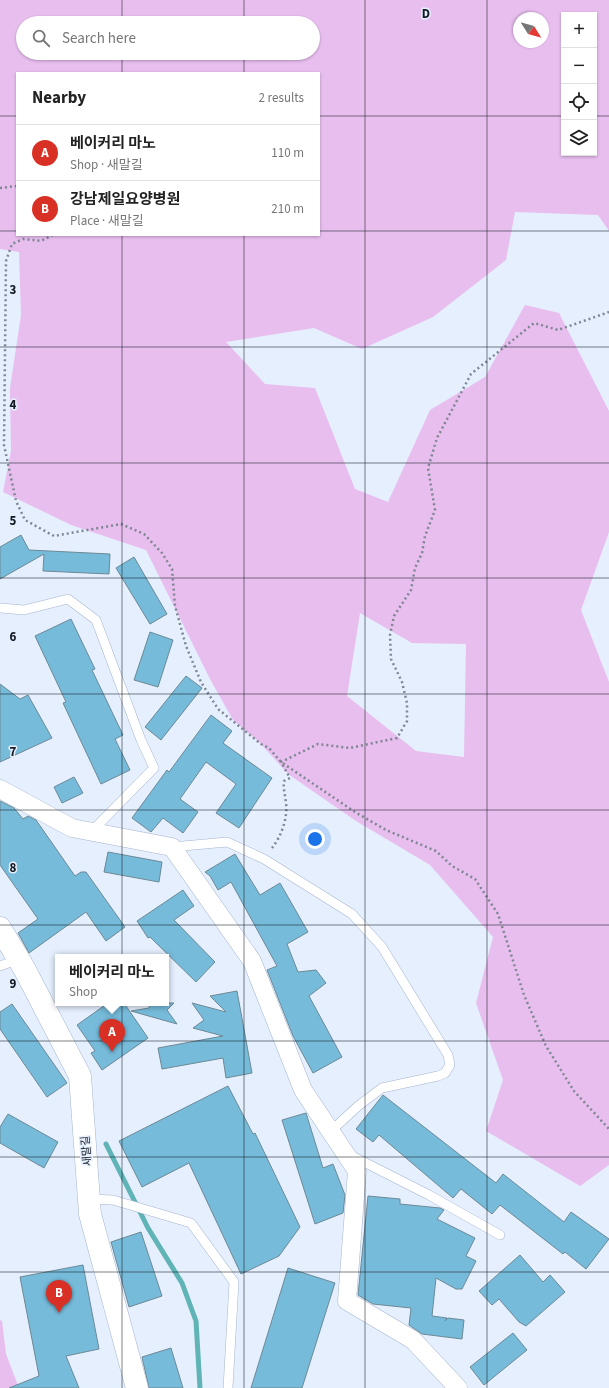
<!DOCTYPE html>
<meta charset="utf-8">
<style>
body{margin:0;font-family:"Source Sans 3","Noto Sans KR",sans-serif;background:#f6f6f6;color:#222}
.controls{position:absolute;right:12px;top:12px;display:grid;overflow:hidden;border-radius:0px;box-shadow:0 1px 3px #0004}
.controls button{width:36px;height:36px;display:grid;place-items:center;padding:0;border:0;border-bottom:1px solid #e0e0e0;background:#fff;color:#222;font:20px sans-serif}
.compass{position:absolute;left:513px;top:12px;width:36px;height:36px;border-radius:50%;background:#fff;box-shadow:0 1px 3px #0004;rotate:127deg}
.you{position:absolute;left:315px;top:839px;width:14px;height:14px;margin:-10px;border:3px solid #fff;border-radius:50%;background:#1a73e8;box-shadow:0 0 0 6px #1a73e833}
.badge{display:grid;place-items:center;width:26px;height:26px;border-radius:50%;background:#d93025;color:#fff;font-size:13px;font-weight:700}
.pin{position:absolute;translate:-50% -33px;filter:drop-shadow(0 1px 2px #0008)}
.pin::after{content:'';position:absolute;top:21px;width:14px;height:12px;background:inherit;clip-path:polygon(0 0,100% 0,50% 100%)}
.popup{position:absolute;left:55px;top:954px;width:114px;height:52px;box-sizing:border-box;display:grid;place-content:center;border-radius:0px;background:#fff;filter:drop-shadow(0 1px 3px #0005);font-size:13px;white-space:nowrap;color:#767676}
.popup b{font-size:15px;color:#222}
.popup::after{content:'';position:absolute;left:50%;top:100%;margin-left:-8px;border:8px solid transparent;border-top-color:#fff}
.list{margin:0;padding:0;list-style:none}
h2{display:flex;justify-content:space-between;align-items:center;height:52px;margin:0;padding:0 16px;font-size:17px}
h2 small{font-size:13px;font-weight:400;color:#767676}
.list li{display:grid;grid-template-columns:26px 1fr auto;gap:12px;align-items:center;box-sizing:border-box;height:56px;padding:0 16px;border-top:1px solid #e0e0e0}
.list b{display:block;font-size:15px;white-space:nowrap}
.list p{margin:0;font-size:13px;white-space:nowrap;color:#767676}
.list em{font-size:13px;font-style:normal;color:#767676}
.icon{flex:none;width:22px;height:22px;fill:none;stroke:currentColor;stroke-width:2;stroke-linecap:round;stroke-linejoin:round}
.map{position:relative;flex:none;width:609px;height:1388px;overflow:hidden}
.search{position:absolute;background:#fff;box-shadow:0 1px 3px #0004;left:16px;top:16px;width:304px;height:44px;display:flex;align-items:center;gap:10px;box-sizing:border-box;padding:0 14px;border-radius:22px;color:#767676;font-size:15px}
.panel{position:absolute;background:#fff;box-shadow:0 1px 3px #0004;left:16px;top:72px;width:304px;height:164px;border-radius:0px}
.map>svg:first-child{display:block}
.green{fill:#e8beef;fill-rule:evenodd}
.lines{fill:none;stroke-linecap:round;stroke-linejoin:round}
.stream{stroke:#60b4b6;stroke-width:5}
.building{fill:#77bbda;stroke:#6c8996}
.lane-casing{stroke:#a6b5ce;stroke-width:10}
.street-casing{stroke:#a6b5ce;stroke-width:19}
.secondary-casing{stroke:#a6b5ce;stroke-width:23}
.path{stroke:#7e8692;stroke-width:2.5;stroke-dasharray:2 3;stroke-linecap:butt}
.lane{stroke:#fff;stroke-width:9}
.street{stroke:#fff;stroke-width:18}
.secondary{stroke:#fff;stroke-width:22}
.grid{fill:none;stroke:#141922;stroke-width:1;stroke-opacity:0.55}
.labels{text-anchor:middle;stroke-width:3;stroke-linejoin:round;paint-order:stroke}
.street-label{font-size:11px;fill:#141922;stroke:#e5effe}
.grid-label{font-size:13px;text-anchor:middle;font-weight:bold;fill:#141922;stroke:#e5effe;stroke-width:3;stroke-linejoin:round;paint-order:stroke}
</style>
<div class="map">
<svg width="609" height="1388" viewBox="0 0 609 1388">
<rect width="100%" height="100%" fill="#e5effe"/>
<path class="green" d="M 0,0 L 609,0 L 609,231 L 598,215 L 515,212 L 506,260 L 433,317 L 362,349 L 314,328 L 226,342 L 265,384 L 315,388 L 355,489 L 388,502 L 430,410 L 485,377 L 525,305 L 559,313 L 609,411 L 609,532 L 581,610 L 609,682 L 609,1165 L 580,1186 L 486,1131 L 503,1080 L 476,1003 L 493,937 L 430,865 L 356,821 L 288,774 L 261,744 L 233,720 L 210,679 L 146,550 L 71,525 L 3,492 L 11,451 L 10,388 L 21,315 L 19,252 L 0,249 ZM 564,15 L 594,15 L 594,153 L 564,153 ZM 519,18 L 543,18 L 543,42 L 519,42 ZM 23,23 L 313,23 L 313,53 L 23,53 ZM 17,73 L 319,73 L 319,235 L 17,235 ZM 360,613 L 412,643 L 466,644 L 464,757 L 416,751 L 347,696 Z
M 0,1320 L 2,1321 L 6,1354 L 19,1388 L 0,1388 Z"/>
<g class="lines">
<path class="stream" d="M 106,1144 L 148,1228 L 182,1283 L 196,1321 L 200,1388"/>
</g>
<path class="building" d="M 21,535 L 29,550 L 110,554 L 109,574 L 43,571 L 44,554 L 0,579 L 0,547 Z
M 134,557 L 167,614 L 150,624 L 116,568 Z
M 71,619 L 95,669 L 92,670 L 123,735 L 115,739 L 130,770 L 101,784 L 63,703 L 66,702 L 35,636 Z
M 150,632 L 173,640 L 158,687 L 134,680 Z
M 186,676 L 202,688 L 161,740 L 145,727 Z
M 0,684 L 20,699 L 28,695 L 52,738 L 0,762 Z
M 211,715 L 232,731 L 223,743 L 272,778 L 239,828 L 216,813 L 236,784 L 206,762 L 180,799 L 198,812 L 183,833 L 163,818 L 151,832 L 132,818 L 167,770 L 169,772 Z
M 74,777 L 83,793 L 62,803 L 54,787 Z
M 0,801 L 14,808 L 23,819 L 28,816 L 36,820 L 75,876 L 81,872 L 86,872 L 125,927 L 106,941 L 86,912 L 29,953 L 18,933 L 38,919 L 0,865 Z
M 108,852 L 162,862 L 159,882 L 104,872 Z
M 235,854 L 260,895 L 280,883 L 308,932 L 287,944 L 298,972 L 316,970 L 326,983 L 309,996 L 342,1057 L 313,1073 L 293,1036 L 267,970 L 277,966 L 231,882 L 218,890 L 210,876 L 205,872 Z
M 183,890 L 194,906 L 174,920 L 215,962 L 196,982 L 150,937 L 148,938 L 137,921 Z
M 237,991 L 252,1073 L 226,1078 L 223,1058 L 162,1069 L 158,1048 L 223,1036 L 193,1028 L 204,1020 L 192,1003 L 226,1012 L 210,996 Z
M 108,1003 L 124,1003 L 148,1038 L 102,1070 L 91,1053 L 95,1051 L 77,1025 Z
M 150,1003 L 174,1003 L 167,1010 L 177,1024 L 131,1011 L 149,1008 Z
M 12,1004 L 67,1083 L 47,1097 L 0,1029 L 0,1012 Z
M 228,1086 L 253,1134 L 255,1133 L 300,1227 L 279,1256 L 241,1274 L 189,1163 L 142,1187 L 119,1141 Z
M 383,1095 L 496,1183 L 503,1174 L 564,1222 L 571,1212 L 609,1239 L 586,1269 L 565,1252 L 563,1254 L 500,1205 L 492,1214 L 461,1189 L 453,1198 L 379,1135 L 373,1142 L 356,1129 Z
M 306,1113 L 323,1168 L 333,1164 L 345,1195 L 343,1213 L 315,1224 L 282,1120 Z
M 8,1114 L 58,1142 L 44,1168 L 0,1143 L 0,1127 Z
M 368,1196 L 400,1199 L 400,1204 L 440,1208 L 444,1210 L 437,1219 L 475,1238 L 466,1256 L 476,1261 L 462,1289 L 456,1289 L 436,1278 L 432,1316 L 447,1318 L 445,1321 L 448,1318 L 464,1320 L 462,1339 L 422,1334 L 409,1325 L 411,1308 L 373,1304 L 358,1295 Z
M 141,1232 L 162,1296 L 129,1307 L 111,1242 Z
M 520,1255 L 543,1282 L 550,1275 L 565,1292 L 526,1326 L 519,1322 L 499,1299 L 492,1305 L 479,1291 Z
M 83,1265 L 99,1349 L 66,1356 L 79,1388 L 9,1388 L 39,1376 L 20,1277 Z
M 288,1268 L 335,1283 L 302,1388 L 251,1388 Z
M 513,1333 L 527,1350 L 484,1385 L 470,1367 Z
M 171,1348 L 183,1388 L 149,1388 L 142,1357 Z"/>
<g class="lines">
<defs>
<path id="lane" d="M 0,608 L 24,610 L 68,599 L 96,620 L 141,740 L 154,768 L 92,831
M 172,847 L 227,842 L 264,859 L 352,914 L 382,947 L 448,1055 L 450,1065 L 445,1073 L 438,1076 L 382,1088 L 358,1106 L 331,1131
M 0,966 L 19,959
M 350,1155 L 429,1195 L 500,1235
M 90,1199 L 113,1200 L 191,1223 L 234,1282 L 228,1388"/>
<path id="street" d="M 0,789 L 72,828 L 172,847 L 252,961 L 303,1090 L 357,1171 L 347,1301 L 413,1340 L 458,1388"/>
<path id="secondary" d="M 0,928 L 25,970 L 80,1076 L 90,1214 L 137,1388"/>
</defs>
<use href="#lane" class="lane-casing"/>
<use href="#street" class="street-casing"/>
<use href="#secondary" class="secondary-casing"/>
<path class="path" d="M 0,188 L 17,186
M 53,235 L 41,241 L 23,239 L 12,244 L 6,261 L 4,445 L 16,501 L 25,520 L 54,536 L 121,524 L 144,534 L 162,553 L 172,569 L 175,606 L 186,646 L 201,682 L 218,709 L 261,744 L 269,748 L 281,762 L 355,812 L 386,830 L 436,851 L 452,866 L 475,879 L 498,914 L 524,995 L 546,1046 L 574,1091 L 609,1129
M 272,848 C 281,837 288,818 286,803 C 285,794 283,789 284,781 L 290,778 L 281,762 L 318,744 L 350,748 L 397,738 L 407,721 L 407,703 L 402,682 L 391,659 L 390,635 L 394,616 L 411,590 L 415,568 L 422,553 L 425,536 L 435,510 L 428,468 L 437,438 L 471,374 L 534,323 L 558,330 L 609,312"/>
<use href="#lane" class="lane"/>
<use href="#street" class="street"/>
<use href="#secondary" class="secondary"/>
</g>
<path class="grid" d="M 122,0 L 122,23M 244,0 L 244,23M 365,0 L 365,1388M 487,0 L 487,1388M 122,53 L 122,73M 244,53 L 244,73M 0,116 L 17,116M 319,116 L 564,116M 594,116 L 609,116M 0,231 L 17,231M 319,231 L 609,231M 122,235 L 122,1388M 244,235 L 244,1388M 0,347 L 609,347M 0,463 L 609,463M 0,578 L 609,578M 0,694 L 609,694M 0,810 L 609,810M 0,925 L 609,925M 0,1041 L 609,1041M 0,1157 L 609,1157M 0,1272 L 609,1272"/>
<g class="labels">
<g class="street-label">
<text transform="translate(86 1151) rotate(-95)" y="4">새말길</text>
</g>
</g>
<g class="grid-label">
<text x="426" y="18">D</text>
<text x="13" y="294">3</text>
<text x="13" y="409">4</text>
<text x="13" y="525">5</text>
<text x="13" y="641">6</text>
<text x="13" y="756">7</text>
<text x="13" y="872">8</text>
<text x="13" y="988">9</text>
</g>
</svg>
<div class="controls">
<button>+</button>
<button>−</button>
<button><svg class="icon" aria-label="locate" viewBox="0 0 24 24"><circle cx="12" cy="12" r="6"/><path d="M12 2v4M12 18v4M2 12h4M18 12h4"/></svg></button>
<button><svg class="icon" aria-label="layers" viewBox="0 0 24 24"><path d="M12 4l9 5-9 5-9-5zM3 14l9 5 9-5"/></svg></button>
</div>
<svg class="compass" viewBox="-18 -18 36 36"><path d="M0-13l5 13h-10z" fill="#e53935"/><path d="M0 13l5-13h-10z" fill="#767676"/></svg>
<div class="you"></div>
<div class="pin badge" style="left:112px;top:1052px">A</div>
<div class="popup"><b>베이커리 마노</b>Shop</div>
<div class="pin badge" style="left:59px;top:1313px">B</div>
<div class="search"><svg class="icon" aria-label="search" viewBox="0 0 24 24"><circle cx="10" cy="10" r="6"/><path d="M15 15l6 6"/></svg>Search here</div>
<section class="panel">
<h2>Nearby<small>2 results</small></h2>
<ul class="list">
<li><span class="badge">A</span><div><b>베이커리 마노</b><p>Shop · 새말길</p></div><em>110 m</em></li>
<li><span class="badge">B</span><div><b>강남제일요양병원</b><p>Place · 새말길</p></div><em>210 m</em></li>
</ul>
</section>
</div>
